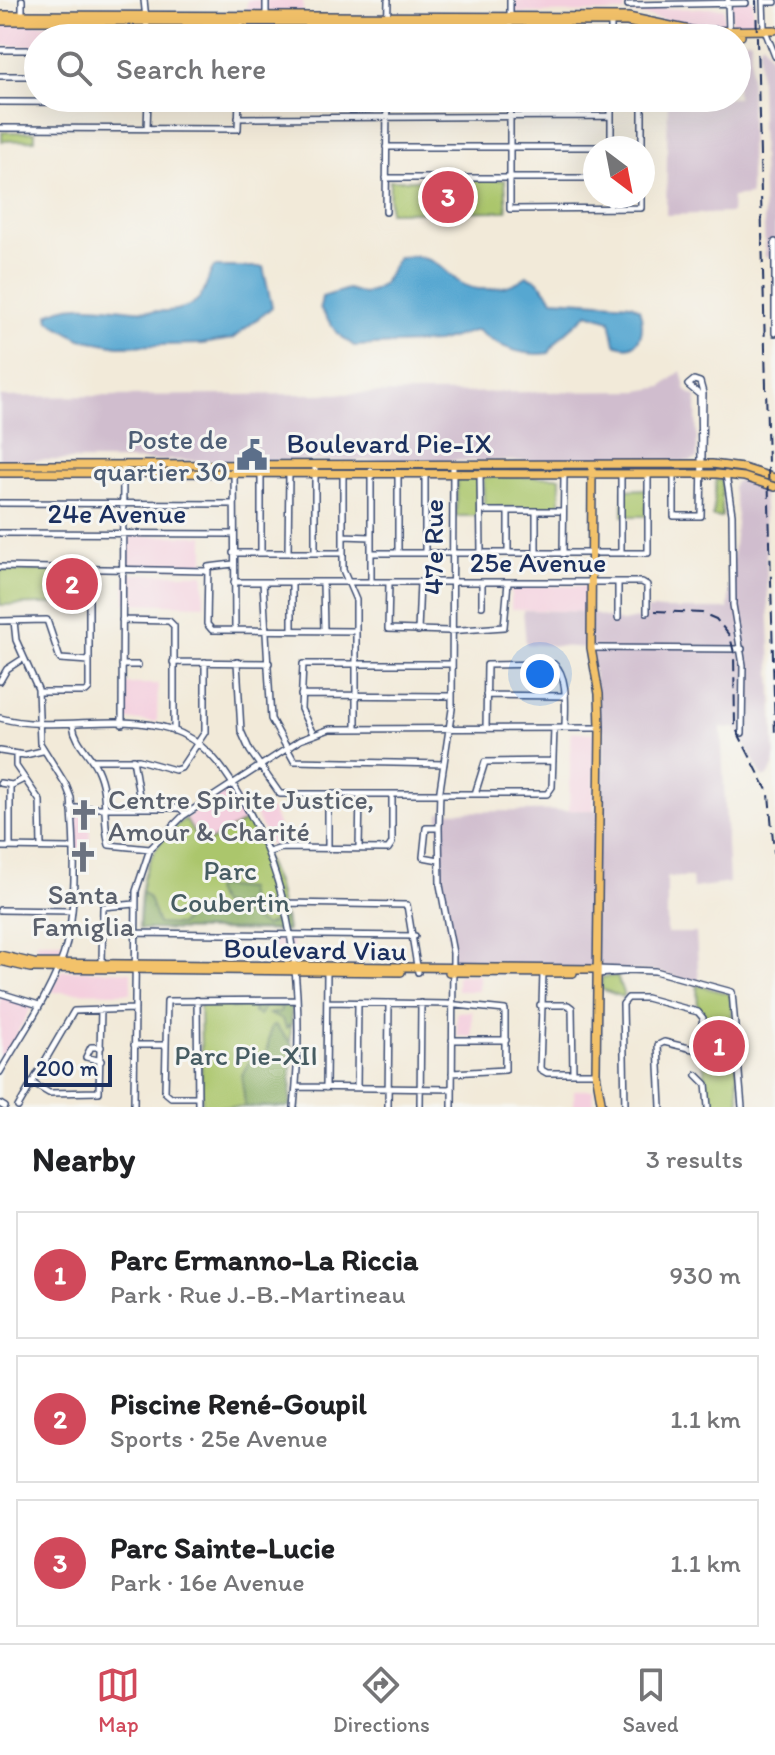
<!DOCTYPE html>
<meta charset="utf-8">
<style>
body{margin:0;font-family:Itim,sans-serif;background:#f6f6f6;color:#202124}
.compass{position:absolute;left:583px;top:136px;width:72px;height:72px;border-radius:50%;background:#fff;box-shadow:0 8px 32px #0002;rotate:148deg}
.scale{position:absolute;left:24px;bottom:20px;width:88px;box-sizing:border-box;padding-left:8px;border:4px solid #1b2f5e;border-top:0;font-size:22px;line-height:28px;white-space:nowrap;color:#1b2f5e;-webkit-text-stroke:6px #f6f6f2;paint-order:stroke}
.you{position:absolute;left:540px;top:674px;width:28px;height:28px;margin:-20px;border:6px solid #fff;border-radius:50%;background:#1a73e8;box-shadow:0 0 0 12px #1a73e833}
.badge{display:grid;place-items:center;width:52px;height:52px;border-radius:50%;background:#d1495b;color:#fff;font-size:26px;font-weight:700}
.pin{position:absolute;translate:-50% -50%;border:4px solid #fff;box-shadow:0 2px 8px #0006}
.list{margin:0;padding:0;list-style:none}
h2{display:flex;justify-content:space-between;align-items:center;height:104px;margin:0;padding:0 32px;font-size:34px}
h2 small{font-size:26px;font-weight:400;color:#757577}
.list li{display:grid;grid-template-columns:52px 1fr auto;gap:24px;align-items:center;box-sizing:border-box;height:128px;margin:0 16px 16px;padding:0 16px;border:2px solid #e0e0e0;border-radius:0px}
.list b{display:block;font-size:30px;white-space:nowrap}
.list p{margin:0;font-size:26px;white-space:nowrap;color:#757577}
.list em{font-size:26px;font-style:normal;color:#757577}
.icon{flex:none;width:44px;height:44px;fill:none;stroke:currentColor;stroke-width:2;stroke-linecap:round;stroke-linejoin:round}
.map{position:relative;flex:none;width:775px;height:1107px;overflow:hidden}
.search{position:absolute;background:#fff;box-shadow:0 8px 32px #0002;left:24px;right:24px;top:24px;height:88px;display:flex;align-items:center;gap:20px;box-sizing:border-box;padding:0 28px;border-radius:44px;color:#757577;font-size:30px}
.sheet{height:536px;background:#fff}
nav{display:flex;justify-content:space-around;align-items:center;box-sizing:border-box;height:112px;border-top:2px solid #e0e0e0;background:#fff;font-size:22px;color:#757577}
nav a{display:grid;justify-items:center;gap:4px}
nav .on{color:#d1495b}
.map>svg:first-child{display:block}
.built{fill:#f4cfde}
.industrial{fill:#d0bdce}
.green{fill:#abc66c;stroke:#637a65;stroke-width:2}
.forest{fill:#88ab60;stroke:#526d5f;stroke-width:2}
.water{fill:#56a7d1;stroke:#386b98;stroke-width:2}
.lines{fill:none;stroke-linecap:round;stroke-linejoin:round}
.minor-casing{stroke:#3b4b70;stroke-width:8}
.major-casing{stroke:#3b4b70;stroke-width:10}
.minor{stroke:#fff;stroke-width:5}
.major{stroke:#f3c26a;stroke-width:7}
.rail{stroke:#1b2f5e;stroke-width:2;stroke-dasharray:12 6;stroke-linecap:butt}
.labels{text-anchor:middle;stroke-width:6;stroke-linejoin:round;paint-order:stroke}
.service-label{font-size:28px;fill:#4e5e75;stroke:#f6f6f2;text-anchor:end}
.street-label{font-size:28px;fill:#1b2f5e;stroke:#f6f6f2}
.worship-label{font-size:28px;fill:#5b616d;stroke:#f6f6f2;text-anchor:start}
.park-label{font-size:28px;fill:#465c62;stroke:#f6f6f2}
</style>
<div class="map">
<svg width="775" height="1107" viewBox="0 0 775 1107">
<rect width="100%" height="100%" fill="#f6f6f2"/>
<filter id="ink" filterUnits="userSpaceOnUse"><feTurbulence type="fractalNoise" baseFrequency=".0125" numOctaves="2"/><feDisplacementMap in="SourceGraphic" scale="16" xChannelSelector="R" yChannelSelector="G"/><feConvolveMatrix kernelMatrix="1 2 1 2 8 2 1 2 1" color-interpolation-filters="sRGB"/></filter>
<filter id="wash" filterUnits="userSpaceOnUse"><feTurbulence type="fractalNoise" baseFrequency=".006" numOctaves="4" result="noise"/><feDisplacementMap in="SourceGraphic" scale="32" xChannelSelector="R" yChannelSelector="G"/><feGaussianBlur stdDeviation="1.8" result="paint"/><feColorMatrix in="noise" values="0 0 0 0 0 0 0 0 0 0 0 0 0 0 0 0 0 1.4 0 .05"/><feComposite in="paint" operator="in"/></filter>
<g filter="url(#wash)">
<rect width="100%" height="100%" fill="#f2ead9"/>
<path class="built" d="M 247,0 L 303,0 L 303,13 L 246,12 Z
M 513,0 L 625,0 L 625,12 L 521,13 L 513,11 Z
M 732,0 L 753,0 L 754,27 L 732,27 Z
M 724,8 L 724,27 L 698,27 L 632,13 L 632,9 Z
M 2,24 L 51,24 L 51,38 L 38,38 L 38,46 L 2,46 Z
M 70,24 L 143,25 L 144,38 L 69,38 Z
M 152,25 L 237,25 L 236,38 L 152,38 Z
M 246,25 L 379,25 L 384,26 L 384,38 L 244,38 Z
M 391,25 L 426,25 L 426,38 L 390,38 Z
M 126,536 L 204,536 L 204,567 L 126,568 Z
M 126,574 L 204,574 L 204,605 L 125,603 Z
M 511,586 L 587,586 L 588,612 L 511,609 Z
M 126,684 L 158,684 L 157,722 L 126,720 Z
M 571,731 L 594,733 L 594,810 L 569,811 Z
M 231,789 L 249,819 L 204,848 L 185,819 Z
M 261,810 L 272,810 L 287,845 L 271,846 L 255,814 Z
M 90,811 L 90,850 L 75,851 L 75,812 Z
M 268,935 L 292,935 L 295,965 L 270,965 Z
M 37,941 L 63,941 L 58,960 L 36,960 Z
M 62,970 L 131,972 L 131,993 L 52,992 Z
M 457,975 L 479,975 L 479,991 L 457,991 Z
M 0,996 L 32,1006 L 0,1064 Z
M 472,1011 L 472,1037 L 457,1036 L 457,1012 Z
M 574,1090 L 593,1090 L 594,1107 L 574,1107 Z"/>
<path class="industrial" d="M 737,39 L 751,40 L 750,195 L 732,197 L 731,213 L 666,215 L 668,98 L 737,98 Z
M 763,42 L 772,60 L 775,58 L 775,333 L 772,258 L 765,257 L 759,47 Z
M 681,371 L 686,391 L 696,397 L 697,458 L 690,461 L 0,460 L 0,397 L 639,391 L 662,387 Z
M 741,480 L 763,486 L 775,761 L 770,774 L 763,778 L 736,728 L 721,728 L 729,883 L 693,888 L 692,877 L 667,877 L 667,933 L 696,933 L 699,983 L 655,971 L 453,967 L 439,872 L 439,812 L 603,810 L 604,731 L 600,728 L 591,648 L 526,644 L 523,610 L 587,612 L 622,622 L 647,617 L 647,609 L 728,609 L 737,514 L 733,488 L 735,482 Z"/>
<path class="green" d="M 51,24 L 70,24 L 69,38 L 51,38 Z
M 2,132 L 35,132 L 35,140 L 2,141 Z
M 390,180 L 505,180 L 507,211 L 389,212 Z
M 457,476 L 478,477 L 477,516 L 456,516 Z
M 483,477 L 560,477 L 560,507 L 484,508 Z
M 716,479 L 722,480 L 722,517 L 713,517 Z
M 646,489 L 646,516 L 623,516 L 623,490 Z
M 0,570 L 85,571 L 86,603 L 0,605 Z
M 185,819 L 200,842 L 206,843 L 249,819 L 277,885 L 286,931 L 139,929 C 139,883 145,847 185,819 Z
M 617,976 L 624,996 L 622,997 L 601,989 L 602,977 Z
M 697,985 L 730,994 L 740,1107 L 711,1107 L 701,1051 L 706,1018 L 698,1009 Z
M 205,1003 L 291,1004 L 290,1107 L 202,1107 L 200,1005 Z"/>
<path class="forest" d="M 217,886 L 247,889 L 249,902 L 237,906 L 237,910 L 265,926 L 285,917 L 287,930 L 139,929 L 142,892 L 149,898 L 158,924 L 180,925 L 187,916 L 201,918 L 209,913 L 221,917 L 231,912 L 229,905 L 220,905 L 214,890 Z
M 227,1003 L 291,1004 L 292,1023 L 286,1028 L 283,1020 L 269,1014 L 280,1012 L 282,1006 L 265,1007 L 259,1015 L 253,1012 L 254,1006 L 231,1008 Z
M 275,1025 L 292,1044 L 290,1107 L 245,1107 L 242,1075 L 250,1060 L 266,1056 L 271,1027 Z"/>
<path class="water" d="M 415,256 C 443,262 439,268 459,282 C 479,295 509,289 527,276 L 537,280 L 553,299 L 631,304 L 639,309 C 646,328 642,355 615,344 L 610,320 L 588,313 C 575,326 558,336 549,353 C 524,357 497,347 477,330 L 437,342 L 354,346 L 337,333 L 320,308 L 322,297 L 348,289 L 364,294 L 373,290 L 383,284 L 398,258 Z
M 214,267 L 263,267 L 272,307 L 232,339 L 202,344 L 118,346 L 80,339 L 49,321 L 48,315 C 82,288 172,333 201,296 C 208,287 207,276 214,267 Z"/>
</g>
<g filter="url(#ink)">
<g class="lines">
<defs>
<path id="minor" d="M 22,0 L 22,16
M 144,0 L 148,38
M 763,0 L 764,28 L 775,56
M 728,1 L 729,31
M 763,2 L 775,2
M 628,5 L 746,3
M 266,16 L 266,0
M 611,22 L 611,38
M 241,38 L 241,21
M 387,38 L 388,0
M 510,38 L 510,0
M 0,50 L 38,50
M 0,76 L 38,76
M 510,98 L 510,209 L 641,208 L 641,196
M 0,102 L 239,103
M 238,118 L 611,116
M 0,128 L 238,129 L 239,98
M 147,129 L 148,98
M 386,147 L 611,147
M 611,148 L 611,98
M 642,148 L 642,98
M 386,178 L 595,178
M 610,208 L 610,196
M 386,212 L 387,98
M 775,242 L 775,333
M 234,465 L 235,630
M 343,473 L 343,570 L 356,600 L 356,728
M 480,474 L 481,553
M 674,474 L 674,516 L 701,516 L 703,393 L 700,382 L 694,380 L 688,385 L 700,395 L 701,460
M 726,474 L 732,514 L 733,605 L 743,665 L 742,733
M 0,503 L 233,504
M 481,511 L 563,511
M 508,511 L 508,553
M 0,533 L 233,534
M 343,536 L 371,537
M 261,552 L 261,473
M 288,552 L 289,473
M 315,552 L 315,465
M 233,553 L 343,553
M 371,553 L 648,553 L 648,474
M 398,553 L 398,474
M 425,553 L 425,474
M 536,553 L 536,511
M 621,553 L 621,474
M 563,554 L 564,474
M 233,564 L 208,567 L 207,624 L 212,630 L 356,631
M 0,567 L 207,571
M 234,582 L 642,582 L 647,585 L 647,612
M 263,582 L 271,719 L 294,761 L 444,764
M 292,582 L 292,630
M 323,582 L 324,630
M 371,582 L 371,471
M 389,582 L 388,629 L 448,631 L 504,627 L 508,582
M 618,582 L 618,618
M 482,583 L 482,606
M 122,620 L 169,621 L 174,626 L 174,731
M 0,621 L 47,620 L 60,659 L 89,661
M 418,631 L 420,582
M 591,648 L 742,649
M 173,662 L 269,663
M 237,662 L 241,731 L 250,751 L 280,794 L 547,794 L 552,787 L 554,728
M 122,665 L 138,665
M 0,681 L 7,669 L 24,658
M 39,692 L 86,692 L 89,689 L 89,567
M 301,695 L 452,696
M 486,695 L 565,696
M 0,718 C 55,733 116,712 170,729 C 203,740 222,765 239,794 C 296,888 305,999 294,1107
M 122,724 L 123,465
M 73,725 C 75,743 90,753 97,769 C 109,794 102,820 109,845 L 150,849
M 486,728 L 487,665 L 554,664 C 569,676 565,710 565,728
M 313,734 L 301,709 L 303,664 L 452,664
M 0,751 L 25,755 L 42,751
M 16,754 L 16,766 L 40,801 L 41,847
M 133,759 L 141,808
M 92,760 L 139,760 L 175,770 L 181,768 L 205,732 L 205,662
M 0,783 L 12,785 L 24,779
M 475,794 L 485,762 L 553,761
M 71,808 L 180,808 L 186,814
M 439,828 L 426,828 L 423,857 L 439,860
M 302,830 L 303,848
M 0,847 L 71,848
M 10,847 L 10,785
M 328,848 L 328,794
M 359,848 L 360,794
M 269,852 L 282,848 L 388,849 L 392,843 L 392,794
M 285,903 L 407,905 L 418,972
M 0,910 L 71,911
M 135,933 L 415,936
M 102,963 L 103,907 L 135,904
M 597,969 L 655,971 L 732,992 L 742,1107
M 543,973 L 540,1069 L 547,1073 L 596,1073
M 597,974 L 624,972
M 0,993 L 39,1005
M 197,1000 L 198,1107
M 327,1002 L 447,1004 L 505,1010 L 505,1070 L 452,1073
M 540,1005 L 568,1005 L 572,1008 L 573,1073
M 452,1040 L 506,1040
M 134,1045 L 165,1045
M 101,1061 L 86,1057 L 91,1047 L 101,1047
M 0,1072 C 20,1037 45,1002 60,964 C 78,921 75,845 71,798 L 66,785 L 40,743 L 38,689 L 16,640 L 14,621
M 697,1075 L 706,1084 L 708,1107
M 32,1083 L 49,1093 L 99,1092 L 101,1009
M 296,1087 L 452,1089
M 326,1088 L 327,969
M 357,1088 L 358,1003
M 197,1097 L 171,1097 L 165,1092 L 167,1001 L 296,1000
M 0,1104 L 5,1107
M 18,1107 L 74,1011 L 135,1009
M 134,1107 L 136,891 L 150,849 L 183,816 L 300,740 L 330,729 L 600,728
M 388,1107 L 389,1003
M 420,1107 L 421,1003
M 452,1107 L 453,953 L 440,885 L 439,828 L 440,790 L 452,709 L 453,466
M 625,1107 L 623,1004 L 628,998 L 646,998 L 698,1012 L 703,1018 L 697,1050 L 664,1042 L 658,1045 L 661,1107"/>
<path id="major" d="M 0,15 L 628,17 L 695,31 L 775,30
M 0,21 L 627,22 L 692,36 L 741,36
M 0,465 L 712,464 L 743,468 L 775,478
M 592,470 L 591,648 L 599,694 L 600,728 L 596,1073 L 602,1107
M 0,473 L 717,474 L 744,477 L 775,487
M 0,955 L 34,963 L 597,969
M 0,961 L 30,968 L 401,972
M 449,972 L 573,973"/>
</defs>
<use href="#minor" class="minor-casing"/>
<use href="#major" class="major-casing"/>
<use href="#minor" class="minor"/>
<use href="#major" class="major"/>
<path class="rail" d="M 756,0 L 775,736
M 655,611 L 702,613 L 716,619 L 730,636 L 734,653 L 735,727 L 769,794 L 775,864"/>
</g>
</g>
<defs>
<symbol id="civic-bare" viewBox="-9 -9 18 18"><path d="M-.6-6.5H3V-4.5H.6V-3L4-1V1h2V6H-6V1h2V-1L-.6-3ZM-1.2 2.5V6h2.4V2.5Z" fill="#5c6f8a" stroke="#f6f6f2" stroke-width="2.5" paint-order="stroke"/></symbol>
<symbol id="church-bare" viewBox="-9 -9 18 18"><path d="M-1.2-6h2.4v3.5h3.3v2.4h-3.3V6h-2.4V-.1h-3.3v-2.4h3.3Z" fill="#6b7280" stroke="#f6f6f2" stroke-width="2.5" paint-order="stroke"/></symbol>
</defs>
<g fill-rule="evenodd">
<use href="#civic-bare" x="230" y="433" width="44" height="44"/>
<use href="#church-bare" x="62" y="793" width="44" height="44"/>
<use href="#church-bare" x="61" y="835" width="44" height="44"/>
</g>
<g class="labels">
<g class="service-label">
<text x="228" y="449">Poste de<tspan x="228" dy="32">quartier 30</tspan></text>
</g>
<g class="street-label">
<text x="389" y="453">Boulevard Pie-IX</text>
<text x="117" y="523">24e Avenue</text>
<text transform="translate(433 547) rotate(-90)" y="10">47e Rue</text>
<text x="538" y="572">25e Avenue</text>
<text transform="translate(315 949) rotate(1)" y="10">Boulevard Viau</text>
</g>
<g class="worship-label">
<text x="108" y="809">Centre Spirite Justice,<tspan x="108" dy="32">Amour &amp; Charité</tspan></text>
<text x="83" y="904" text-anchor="middle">Santa<tspan x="83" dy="32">Famiglia</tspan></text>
</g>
<g class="park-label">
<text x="230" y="880">Parc<tspan x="230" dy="32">Coubertin</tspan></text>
<text x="246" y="1065">Parc Pie-XII</text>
</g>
</g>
</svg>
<svg class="compass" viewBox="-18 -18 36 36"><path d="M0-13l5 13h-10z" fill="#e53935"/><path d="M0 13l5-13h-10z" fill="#757577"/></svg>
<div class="scale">200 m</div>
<div class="you"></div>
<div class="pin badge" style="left:719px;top:1046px">1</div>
<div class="pin badge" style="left:72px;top:584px">2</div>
<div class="pin badge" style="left:448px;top:197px">3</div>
<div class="search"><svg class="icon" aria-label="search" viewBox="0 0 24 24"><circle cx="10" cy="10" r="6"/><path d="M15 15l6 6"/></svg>Search here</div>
</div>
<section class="sheet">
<h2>Nearby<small>3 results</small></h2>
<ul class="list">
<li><span class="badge">1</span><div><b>Parc Ermanno-La Riccia</b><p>Park · Rue J.-B.-Martineau</p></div><em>930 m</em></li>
<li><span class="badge">2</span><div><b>Piscine René-Goupil</b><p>Sports · 25e Avenue</p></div><em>1.1 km</em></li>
<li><span class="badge">3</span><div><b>Parc Sainte-Lucie</b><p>Park · 16e Avenue</p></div><em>1.1 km</em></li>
</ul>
</section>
<nav>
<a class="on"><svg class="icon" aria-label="map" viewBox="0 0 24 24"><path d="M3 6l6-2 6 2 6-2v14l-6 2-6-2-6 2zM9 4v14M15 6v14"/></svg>Map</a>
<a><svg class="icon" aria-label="directions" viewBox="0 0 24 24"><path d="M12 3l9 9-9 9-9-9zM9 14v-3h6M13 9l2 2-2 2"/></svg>Directions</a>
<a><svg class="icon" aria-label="saved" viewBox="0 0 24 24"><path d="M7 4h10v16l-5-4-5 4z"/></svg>Saved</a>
</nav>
